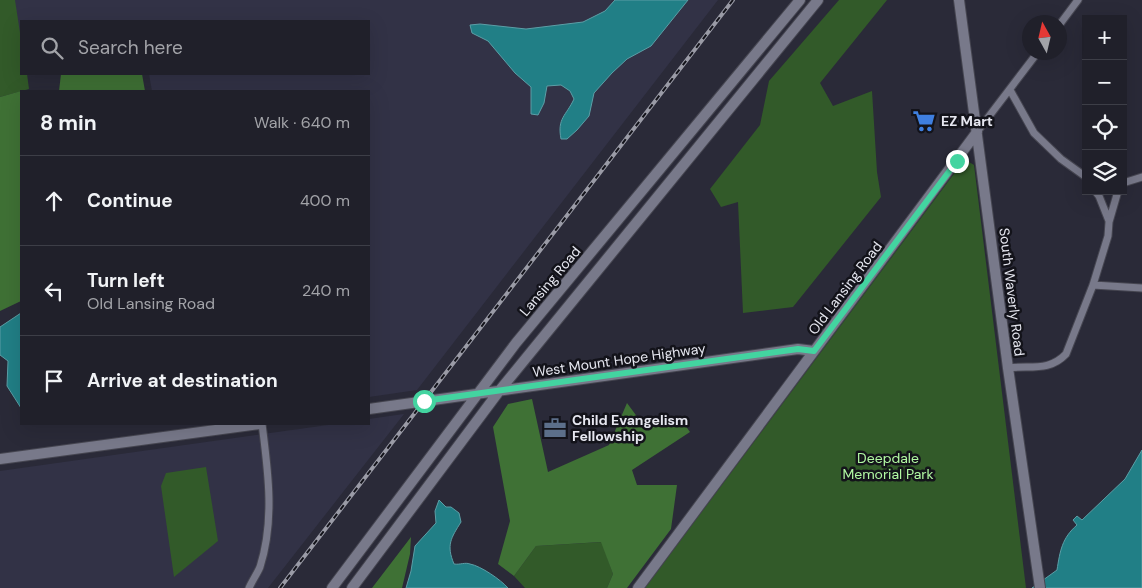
<!DOCTYPE html>
<meta charset="utf-8">
<style>
body{margin:0;font-family:"DM Sans",sans-serif;background:#2d2d36;color:#f1f3f6}
.controls{position:absolute;right:15px;top:15px;display:grid;overflow:hidden;border-radius:0px;box-shadow:0 5px 20px #0002}
.controls button{width:45px;height:45px;display:grid;place-items:center;padding:0;border:0;border-bottom:1px solid #3d3e47;background:#20202a;color:#f1f3f6;font:25px sans-serif}
.compass{position:absolute;left:1022px;top:15px;width:45px;height:45px;border-radius:50%;background:#20202a;box-shadow:0 5px 20px #0002;rotate:352deg}
.stop{position:absolute;width:15px;height:15px;margin:-11px;border:4px solid #43d4a0;border-radius:50%;background:#fff}
.stop.end{background:#43d4a0;border-color:#fff;box-shadow:0 1px 5px #0008}
.list{margin:0;padding:0;list-style:none}
h2{display:flex;justify-content:space-between;align-items:center;height:65px;margin:0;padding:0 20px;font-size:21px}
h2 small{font-size:16px;font-weight:400;color:#a2a3a8}
.list li{display:grid;grid-template-columns:32px 1fr auto;gap:15px;align-items:center;box-sizing:border-box;height:90px;padding:0 20px;border-top:1px solid #3d3e47}
.list b{display:block;font-size:19px;white-space:nowrap}
.list p{margin:0;font-size:16px;white-space:nowrap;color:#a2a3a8}
.list em{font-size:16px;font-style:normal;color:#a2a3a8}
.icon{flex:none;width:28px;height:28px;fill:none;stroke:currentColor;stroke-width:2;stroke-linecap:round;stroke-linejoin:round}
.map{position:relative;flex:none;width:1142px;height:588px;overflow:hidden}
.search{position:absolute;background:#20202a;box-shadow:0 5px 20px #0002;left:20px;top:20px;width:350px;height:55px;display:flex;align-items:center;gap:12px;box-sizing:border-box;padding:0 18px;border-radius:0px;color:#a2a3a8;font-size:19px}
.panel{position:absolute;background:#20202a;box-shadow:0 5px 20px #0002;left:20px;top:90px;width:350px;height:335px;border-radius:0px}
.map>svg:first-child{display:block}
.built{fill:#323246}
.green{fill:#325a29}
.forest{fill:#3f7135}
.water{fill:#217f86;stroke:#5c9ea6}
.lines{fill:none;stroke-linecap:round;stroke-linejoin:round}
.street-casing{stroke:#464651;stroke-width:9}
.secondary-casing{stroke:#464651;stroke-width:12}
.street{stroke:#78798a;stroke-width:7}
.secondary{stroke:#78798a;stroke-width:10}
.rail-casing{stroke:#9a9ba6;stroke-width:4}
.rail{stroke:#13131a;stroke-width:2;stroke-dasharray:5.5;stroke-linecap:butt}
.route{stroke:#43d4a0;stroke-width:6}
.labels{text-anchor:middle;stroke-width:5;stroke-linejoin:round;paint-order:stroke}
.poi-label{font-size:14px;font-weight:bold;fill:#e6e7f0;stroke:#13131a;text-anchor:start}
.street-label{font-size:14px;fill:#e6e7f0;stroke:#13131a}
.park-label{font-size:14px;fill:#b2f9a3;stroke:#13131a}
</style>
<div class="map">
<svg width="1142" height="588" viewBox="0 0 1142 588">
<rect width="100%" height="100%" fill="#2a2a38"/>
<path class="built" d="M 14,0 L 718,0 L 417,390 L 369,397 L 369,91 L 152,91 L 149,74 L 369,74 L 369,21 L 21,21 L 21,49 Z
M 404,414 L 268,588 L 0,588 L 0,471 L 335,424 L 369,424 L 369,419 Z"/>
<path class="green" d="M 0,0 L 15,0 L 21,39 L 21,74 L 27,74 L 29,89 L 0,97 Z
M 839,0 L 887,0 L 820,83 L 833,106 L 872,91 L 877,172 L 881,197 L 793,307 L 743,313 L 738,202 L 721,207 L 710,189 L 760,125 L 769,81 Z
M 969,162 L 974,165 L 1026,588 L 645,588 L 962,163 Z
M 206,467 L 218,541 L 174,577 L 161,486 L 166,473 Z
M 602,542 L 613,574 L 607,588 L 525,588 L 514,576 L 536,546 Z"/>
<path class="forest" d="M 61,74 L 142,74 L 145,91 L 59,91 Z
M 21,91 L 21,301 L 0,311 L 0,97 Z
M 532,399 L 548,472 L 609,445 L 627,403 L 641,422 L 680,418 L 690,432 L 632,470 L 637,485 L 677,485 L 671,529 L 627,588 L 607,588 L 613,574 L 601,542 L 536,546 L 514,576 L 498,564 L 510,521 L 493,427 L 508,404 Z
M 411,537 L 410,554 L 402,588 L 372,588 Z"/>
<path class="water" d="M 615,0 L 688,0 L 651,46 L 627,59 L 612,73 L 594,93 L 589,116 L 577,130 L 567,139 L 561,139 C 557,118 566,116 574,99 L 570,91 L 561,85 L 547,86 L 544,103 L 538,115 L 531,114 L 531,87 L 515,73 L 488,41 L 472,33 L 470,25 L 480,24 L 526,29 L 583,22 L 605,11 Z
M 21,313 L 21,408 L 7,386 L 8,361 L 0,355 L 0,327 Z
M 1142,450 L 1142,588 L 1032,588 L 1057,570 C 1060,551 1062,538 1077,525 L 1073,520 L 1077,516 L 1082,520 L 1125,479 Z
M 439,500 L 446,507 L 451,507 L 459,513 L 461,522 C 451,538 446,545 454,564 C 460,565 465,562 470,564 C 481,566 501,580 508,588 L 406,588 L 411,571 L 415,546 L 436,523 L 435,511 Z"/>
<g class="lines">
<defs>
<path id="street" d="M 1060,24 L 1078,0
M 1010,90 L 1034,133 L 1061,159 L 1086,177
M 977,132 L 1038,52
M 1123,183 L 1142,177
M 1095,191 L 1099,196 L 1109,221
M 1093,285 L 1142,288
M 1008,368 C 1030,365 1049,372 1066,354 L 1093,285 L 1108,236 L 1109,222 L 1118,191
M 249,588 C 252,581 257,574 260,567 C 275,520 268,471 262,424"/>
<path id="secondary" d="M 959,0 L 1008,368 L 1040,588
M 369,409 L 798,349 L 814,351
M 0,459 L 260,424
M 332,588 L 516,343 L 800,0
M 352,588 L 500,390 L 818,0
M 638,588 L 977,132"/>
</defs>
<use href="#street" class="street-casing"/>
<use href="#secondary" class="secondary-casing"/>
<use href="#street" class="street"/>
<use href="#secondary" class="secondary"/>
<defs>
<path id="rail" d="M 280,588 L 733,0"/>
</defs>
<use href="#rail" class="rail-casing"/>
<use href="#rail" class="rail"/>
</g>
<g class="lines">
<path class="route" d="M 424,401 L 798,349 L 814,351 L 957,161"/>
</g>
<defs>
<symbol id="supermarket-bare" viewBox="-9 -9 18 18"><path d="M-6-5.5h2.5l.6 2H6L4.5 2H-2.5L-4.4-4H-6ZM-1.5 3.2a1.3 1.3 0 1 0 .1 0ZM3 3.2a1.3 1.3 0 1 0 .1 0Z" fill="#3f7fe0" stroke="#13131a" stroke-width="2.5" paint-order="stroke"/></symbol>
<symbol id="office-bare" viewBox="-9 -9 18 18"><path d="M-6-3h4V-5.5h4V-3h4V5H-6ZM-1-4.5V-3h2v-1.5ZM-6 0V1H6V0Z" fill="#5c6f8a" stroke="#13131a" stroke-width="2.5" paint-order="stroke"/></symbol>
</defs>
<g fill-rule="evenodd">
<use href="#supermarket-bare" x="908" y="105" width="32" height="32"/>
<use href="#office-bare" x="539" y="412" width="32" height="32"/>
</g>
<g class="labels">
<g class="poi-label">
<text x="941" y="126">EZ Mart</text>
<text x="572" y="425">Child Evangelism<tspan x="572" dy="16">Fellowship</tspan></text>
</g>
<g class="street-label">
<text transform="translate(550 281) rotate(-50)" y="5">Lansing Road</text>
<text transform="translate(845 288) rotate(-53)" y="5">Old Lansing Road</text>
<text transform="translate(1012 292) rotate(83)" y="5">South Waverly Road</text>
<text transform="translate(619 360) rotate(-8)" y="5">West Mount Hope Highway</text>
</g>
<g class="park-label">
<text x="888" y="463">Deepdale<tspan x="888" dy="16">Memorial Park</tspan></text>
</g>
</g>
</svg>
<div class="controls">
<button>+</button>
<button>−</button>
<button><svg class="icon" aria-label="locate" viewBox="0 0 24 24"><circle cx="12" cy="12" r="6"/><path d="M12 2v4M12 18v4M2 12h4M18 12h4"/></svg></button>
<button><svg class="icon" aria-label="layers" viewBox="0 0 24 24"><path d="M12 4l9 5-9 5-9-5zM3 14l9 5 9-5"/></svg></button>
</div>
<svg class="compass" viewBox="-18 -18 36 36"><path d="M0-13l5 13h-10z" fill="#e53935"/><path d="M0 13l5-13h-10z" fill="#a2a3a8"/></svg>
<div class="stop" style="left:424px;top:401px"></div>
<div class="stop end" style="left:957px;top:161px"></div>
<div class="search"><svg class="icon" aria-label="search" viewBox="0 0 24 24"><circle cx="10" cy="10" r="6"/><path d="M15 15l6 6"/></svg>Search here</div>
<section class="panel">
<h2>8 min<small>Walk · 640 m</small></h2>
<ul class="list">
<li><svg class="icon" aria-label="ahead" viewBox="0 0 24 24"><path d="M12 20V5M6 11l6-6 6 6"/></svg><div><b>Continue</b></div><em>400 m</em></li>
<li><svg class="icon" aria-label="left" viewBox="0 0 24 24"><path d="M17 20v-9H6M10 6l-5 5 5 5"/></svg><div><b>Turn left</b><p>Old Lansing Road</p></div><em>240 m</em></li>
<li><svg class="icon" aria-label="arrive" viewBox="0 0 24 24"><path d="M6 21V4h12l-3 4 3 4H6"/></svg><div><b>Arrive at destination</b></div></li>
</ul>
</section>
</div>
